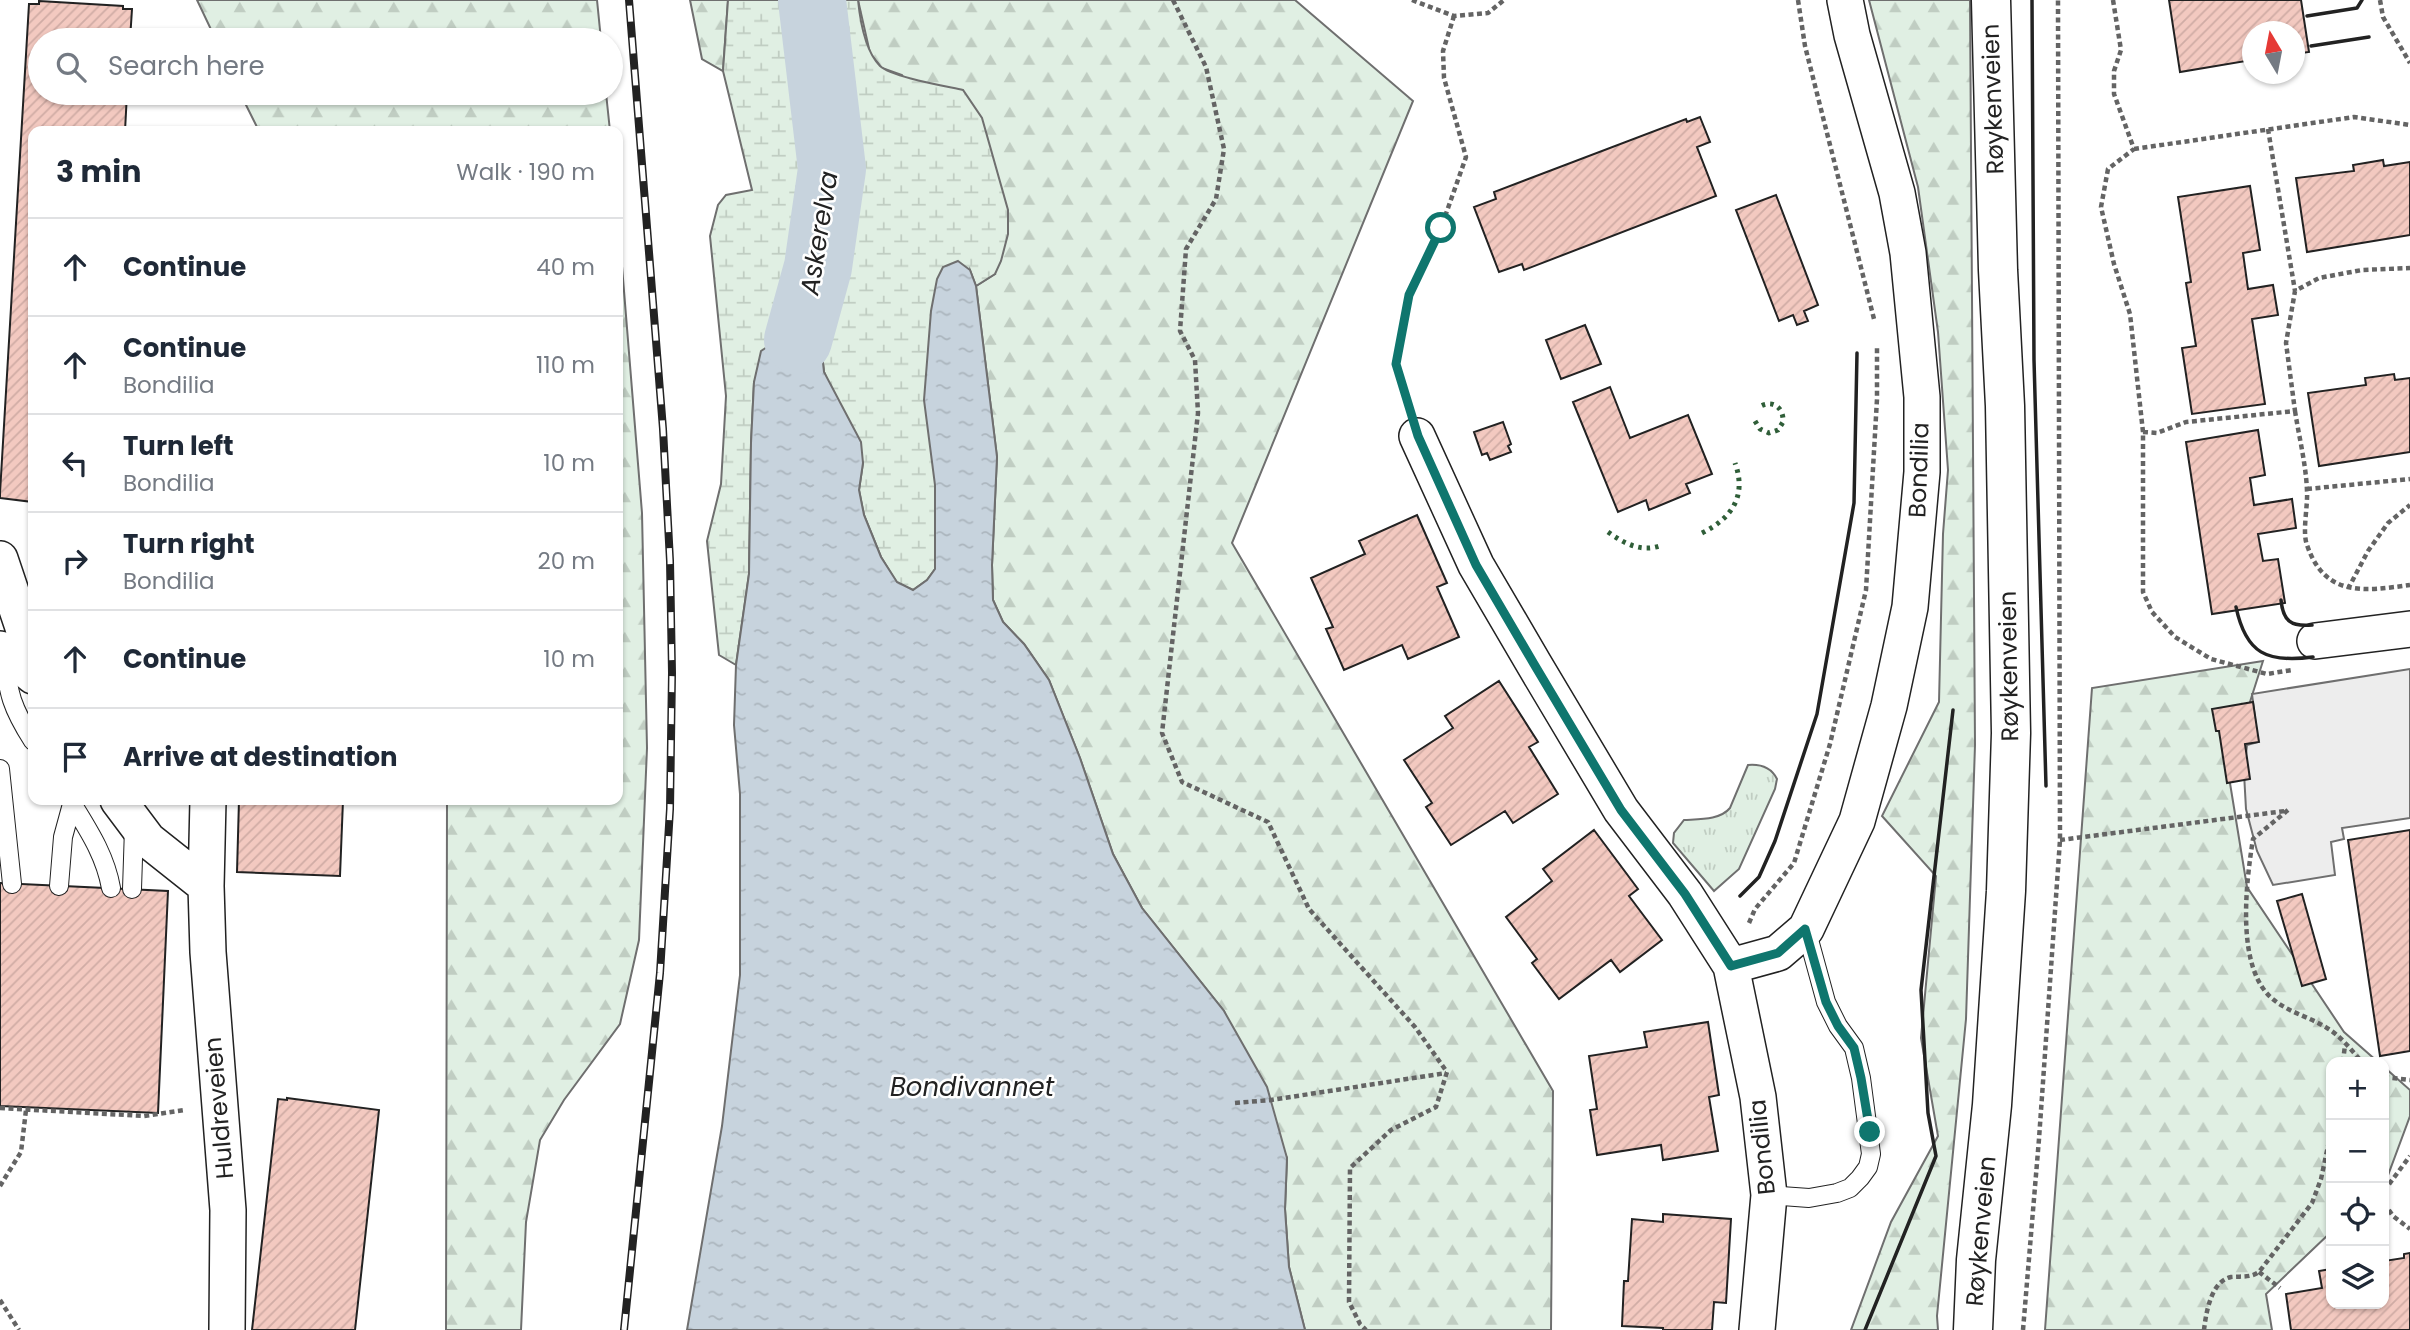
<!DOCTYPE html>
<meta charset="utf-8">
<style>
body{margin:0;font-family:Poppins,sans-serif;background:#f6f6f7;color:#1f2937}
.controls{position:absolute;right:21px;bottom:21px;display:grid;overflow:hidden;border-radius:14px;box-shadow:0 2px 5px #0004}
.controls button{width:63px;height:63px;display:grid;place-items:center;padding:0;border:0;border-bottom:2px solid #e0e1e3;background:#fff;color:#1f2937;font:35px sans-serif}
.compass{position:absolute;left:2242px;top:21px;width:63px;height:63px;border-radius:50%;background:#fff;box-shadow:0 2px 5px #0004;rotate:350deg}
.stop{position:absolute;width:21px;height:21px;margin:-16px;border:5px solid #0f766e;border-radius:50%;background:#fff}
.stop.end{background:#0f766e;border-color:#fff;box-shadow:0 2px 7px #0008}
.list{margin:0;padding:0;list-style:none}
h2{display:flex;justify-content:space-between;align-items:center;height:91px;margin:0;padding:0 28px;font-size:30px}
h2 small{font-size:23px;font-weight:400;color:#747a83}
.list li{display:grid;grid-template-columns:46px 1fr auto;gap:21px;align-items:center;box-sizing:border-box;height:98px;padding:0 28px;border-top:2px solid #e0e1e3}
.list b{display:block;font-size:26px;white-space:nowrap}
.list p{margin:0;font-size:23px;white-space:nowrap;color:#747a83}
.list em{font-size:23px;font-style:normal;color:#747a83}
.icon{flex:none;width:38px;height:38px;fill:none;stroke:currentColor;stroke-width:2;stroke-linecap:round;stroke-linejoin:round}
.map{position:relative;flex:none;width:2410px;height:1330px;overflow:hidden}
.search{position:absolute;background:#fff;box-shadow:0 2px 5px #0004;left:28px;top:28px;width:595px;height:77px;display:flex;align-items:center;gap:18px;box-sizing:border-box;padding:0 24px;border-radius:38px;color:#747a83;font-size:26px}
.panel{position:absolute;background:#fff;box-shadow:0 2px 5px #0004;left:28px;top:126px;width:595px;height:679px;border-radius:14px}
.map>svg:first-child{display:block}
.forest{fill:url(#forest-firs);stroke:#6f6f6f;stroke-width:2}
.wetland{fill:url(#wetland-marsh);stroke:#6f6f6f;stroke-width:2}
.park{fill:url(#park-tufts);stroke:#6f6f6f;stroke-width:2}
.parking{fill:#ededed;stroke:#6f6f6f;stroke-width:2}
.water{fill:url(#water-ripples);stroke:#6f6f6f;stroke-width:2}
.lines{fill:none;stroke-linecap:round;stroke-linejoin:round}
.river{stroke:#c7d3dd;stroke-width:68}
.building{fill:url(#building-hatch);stroke:#222;stroke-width:2}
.service-casing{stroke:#222;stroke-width:20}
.minor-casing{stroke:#222;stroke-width:38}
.primary-casing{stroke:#222;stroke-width:41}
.path{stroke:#646464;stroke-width:4.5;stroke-dasharray:5 3.5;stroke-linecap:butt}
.service{stroke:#fff;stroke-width:18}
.minor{stroke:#fff;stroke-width:35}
.primary{stroke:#fff;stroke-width:38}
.rail-casing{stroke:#222;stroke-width:8}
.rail{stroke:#fff;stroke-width:5;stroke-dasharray:16;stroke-linecap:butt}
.hedge{stroke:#2f5e38;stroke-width:5;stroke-dasharray:3.5 5;stroke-linecap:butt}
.wall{stroke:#222;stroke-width:3.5}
.route{stroke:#0f766e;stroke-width:9}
.labels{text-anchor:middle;stroke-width:5;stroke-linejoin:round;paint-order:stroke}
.street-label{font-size:24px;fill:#222;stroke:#fff}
.water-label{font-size:26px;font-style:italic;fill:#222;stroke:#fff}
</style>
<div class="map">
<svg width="2410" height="1330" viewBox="0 0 2410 1330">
<defs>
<pattern id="forest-firs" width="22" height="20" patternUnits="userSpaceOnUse" patternTransform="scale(1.75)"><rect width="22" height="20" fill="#e0efe3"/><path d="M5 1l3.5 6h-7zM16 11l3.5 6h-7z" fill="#c0cdc2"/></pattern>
<pattern id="wetland-marsh" width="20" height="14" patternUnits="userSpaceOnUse" patternTransform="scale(1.75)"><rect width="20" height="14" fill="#e0efe3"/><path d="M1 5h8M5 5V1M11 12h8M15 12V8" fill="none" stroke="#c0cdc2"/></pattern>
<pattern id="park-tufts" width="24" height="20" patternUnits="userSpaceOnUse" patternTransform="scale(1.75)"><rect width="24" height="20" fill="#e0efe3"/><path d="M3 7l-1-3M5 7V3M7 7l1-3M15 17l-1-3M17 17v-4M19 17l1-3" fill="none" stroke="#c0cdc2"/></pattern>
<pattern id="water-ripples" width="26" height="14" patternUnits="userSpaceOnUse" patternTransform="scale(1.75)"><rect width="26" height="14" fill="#c7d3dd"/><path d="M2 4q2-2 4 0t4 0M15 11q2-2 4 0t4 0" fill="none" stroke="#abb5bd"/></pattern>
<pattern id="building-hatch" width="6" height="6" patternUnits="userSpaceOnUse" patternTransform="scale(1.75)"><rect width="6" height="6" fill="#f3c9c0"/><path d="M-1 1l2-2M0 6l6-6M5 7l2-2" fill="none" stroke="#d0aca5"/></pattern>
</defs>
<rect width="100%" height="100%" fill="#fff"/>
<path class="forest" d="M 197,0 L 597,0 L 601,40 L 216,40 Z
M 690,0 L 728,0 L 723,71 L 702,59 Z
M 858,0 L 1295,0 L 1413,101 L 1232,543 L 1553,1091 L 1551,1330 L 1305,1330 L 1289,1267 L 1285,1209 L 1287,1158 L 1224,1011 L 1142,908 L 1113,854 L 1080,758 L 1049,680 L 1024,644 L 1003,622 L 993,600 L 992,565 L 997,457 L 976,286 L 995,274 L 902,75 L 882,68 L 870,53 Z
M 1869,0 L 1970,0 L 1975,745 L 1966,1019 L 1937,1316 L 1938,1330 L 1851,1330 L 1891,1222 L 1938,1136 L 1921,1038 L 1936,876 L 1882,816 L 1939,702 L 1943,534 L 1948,470 L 1938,332 L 1918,187 Z
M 240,93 L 606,93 L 610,131 L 259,131 Z
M 618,217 L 642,513 L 647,748 L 639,940 L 620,1024 L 564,1100 L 540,1140 L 526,1222 L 521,1330 L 446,1330 L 447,800 L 618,800 Z
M 2263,661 L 2228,771 L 2247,887 L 2344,1032 L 2378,1062 L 2331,1062 L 2331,1232 L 2266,1294 L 2272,1330 L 2045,1330 L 2092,688 Z
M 2384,1067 L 2410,1090 L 2410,1116 L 2387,1178 L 2384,1182 Z"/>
<path class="wetland" d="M 728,0 L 858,0 C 860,20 865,51 880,66 C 892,77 945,86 963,90 L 982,118 L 1008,210 L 1008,234 L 1001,261 L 995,274 L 976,286 L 970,270 L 935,485 L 935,569 L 927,580 L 913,590 L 897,583 L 881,557 L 864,515 L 859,490 L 863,463 L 824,372 L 821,344 L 783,337 L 754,382 L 751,443 L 749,574 L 736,665 L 719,655 L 707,541 L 721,484 L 726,396 L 710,236 L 718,205 L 726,195 L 752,190 L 723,71 Z"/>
<path class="park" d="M 1748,765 C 1760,764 1771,767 1777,779 L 1775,789 L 1739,869 L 1714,891 L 1673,843 L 1674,833 L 1684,820 C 1700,819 1720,820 1730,808 Z"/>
<path class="parking" d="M 2410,669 L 2410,818 L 2342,828 L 2344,839 L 2331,842 L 2335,875 L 2273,885 L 2257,851 L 2246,809 L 2244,773 L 2247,745 L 2258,742 L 2252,694 Z"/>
<path class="water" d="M 958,261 L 970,270 L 976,286 L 997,457 L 992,565 L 993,600 L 1003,622 L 1024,644 L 1049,680 L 1080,758 L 1113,854 L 1142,908 L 1224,1011 L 1267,1087 L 1287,1158 L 1285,1209 L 1289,1267 L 1305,1330 L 687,1330 L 722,1126 L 740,975 L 740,794 L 734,725 L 736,665 L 749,574 L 751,443 L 754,382 L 761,351 L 782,337 L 821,344 L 824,372 L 861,442 L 863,463 L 859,490 L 864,515 L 881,557 L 897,582 L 913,590 L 927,580 L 935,569 L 935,485 L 924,400 L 931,311 L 937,279 L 943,267 Z"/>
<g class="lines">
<path class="river" d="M 798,340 L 818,267 L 832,169 L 812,0"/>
</g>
<path class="building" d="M 2169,0 L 2301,0 L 2309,52 L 2294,54 L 2294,32 L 2252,32 L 2252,60 L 2180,72 Z
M 39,1 L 123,6 L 123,9 L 132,9 L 130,40 L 40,40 L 40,93 L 127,93 L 125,131 L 33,131 L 33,502 L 0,498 L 0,493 L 29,4 L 39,4 Z
M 1700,117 L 1710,142 L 1697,147 L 1716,196 L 1524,270 L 1522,264 L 1499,272 L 1474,207 L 1496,199 L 1494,192 L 1686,119 L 1687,122 Z
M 2383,160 L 2384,166 L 2410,162 L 2410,235 L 2307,252 L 2296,178 L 2354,171 L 2353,165 Z
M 2250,186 L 2260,250 L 2243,253 L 2248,289 L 2273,285 L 2278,315 L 2252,319 L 2265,404 L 2192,414 L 2182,348 L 2196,346 L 2186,283 L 2191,282 L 2178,197 Z
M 1776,195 L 1818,305 L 1804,311 L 1808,321 L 1797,325 L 1793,315 L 1779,321 L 1736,210 Z
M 1585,325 L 1601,364 L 1561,379 L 1546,340 Z
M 2394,374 L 2395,380 L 2410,378 L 2410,452 L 2319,466 L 2308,393 L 2366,385 L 2365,378 Z
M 1610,387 L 1630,438 L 1688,415 L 1712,474 L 1686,484 L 1690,493 L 1649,510 L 1646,500 L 1618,512 L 1573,402 Z
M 1503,422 L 1511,444 L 1508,446 L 1511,452 L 1490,460 L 1487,453 L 1482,455 L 1474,432 Z
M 2258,430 L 2265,475 L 2250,478 L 2254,505 L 2292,499 L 2296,528 L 2258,534 L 2263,561 L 2278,559 L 2285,603 L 2212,614 L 2186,442 Z
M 1417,515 L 1447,583 L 1437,587 L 1459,637 L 1408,659 L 1402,645 L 1344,670 L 1326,629 L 1333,627 L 1311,578 L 1365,554 L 1359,541 Z
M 1499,681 L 1538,742 L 1529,747 L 1558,794 L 1513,823 L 1505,811 L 1451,845 L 1426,807 L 1432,803 L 1404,760 L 1453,728 L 1445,716 Z
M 2253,702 L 2259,742 L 2245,744 L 2250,779 L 2227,783 L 2219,731 L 2216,731 L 2212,709 Z
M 239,800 L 343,800 L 340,876 L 237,872 Z
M 1594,830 L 1638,889 L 1629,896 L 1662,940 L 1620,972 L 1611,960 L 1559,999 L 1532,963 L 1537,959 L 1506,917 L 1552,881 L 1543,869 Z
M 2410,830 L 2410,1051 L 2380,1056 L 2348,840 Z
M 0,883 L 168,891 L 158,1113 L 0,1106 Z
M 2302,894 L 2326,979 L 2302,986 L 2277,901 Z
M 1708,1022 L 1719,1095 L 1709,1097 L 1718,1151 L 1663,1160 L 1661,1145 L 1597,1155 L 1590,1110 L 1597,1109 L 1589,1056 L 1647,1047 L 1644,1032 Z
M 287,1098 L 379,1110 L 355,1330 L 252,1330 L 278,1099 L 287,1100 Z
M 1663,1214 L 1731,1219 L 1726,1303 L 1714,1302 L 1712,1330 L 1663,1330 L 1663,1328 L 1622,1326 L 1624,1281 L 1628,1281 L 1632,1219 L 1663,1222 Z
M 2410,1253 L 2410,1330 L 2291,1330 L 2286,1294 L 2322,1288 L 2319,1271 L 2331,1269 L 2331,1304 L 2384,1304 L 2384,1261 L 2404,1258 L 2404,1254 Z"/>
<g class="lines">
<defs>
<path id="service" d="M 4,655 C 8,694 12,708 33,741
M 0,769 L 12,884
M 70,800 C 87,828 105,854 111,888
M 59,886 L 63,837 L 72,804
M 132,889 L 134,828
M 1769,1195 L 1809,1198 L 1837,1193 L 1850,1188 L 1860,1178 L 1868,1167 L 1871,1154 L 1861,1078 L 1854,1048 L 1838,1026 L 1826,1002 L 1806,929"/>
<path id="minor" d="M 1417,436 L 1476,565 L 1534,664 L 1621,810 L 1685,894 L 1731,966 L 1758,1097 L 1769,1195 L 1757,1330
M 0,559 L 33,657
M 2315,641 L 2410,629
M 0,649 L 33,676
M 118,800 L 148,840 L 206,886 L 208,952 L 228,1210 L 227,1330
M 206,886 L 208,800
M 1731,966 L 1778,953 L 1806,929 L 1857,821 L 1889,706 L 1910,607 L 1922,472 L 1922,397 L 1908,253 L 1897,193 L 1852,35 L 1845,0"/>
<path id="primary" d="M 1973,1330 L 1976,1260 L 1992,1105 L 2006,891 L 2011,733 L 2005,406 L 1998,270 L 1991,0"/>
</defs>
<use href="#service" class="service-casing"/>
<use href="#minor" class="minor-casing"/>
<use href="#primary" class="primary-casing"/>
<path class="path" d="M 1173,0 L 1206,67 L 1224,149 L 1216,199 L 1186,249 L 1180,331 L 1195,360 L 1198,413 L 1162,733 L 1182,782 L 1268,822 L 1309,909 L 1415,1027 L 1447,1072 L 1436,1107 L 1391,1130 L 1350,1168 L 1349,1302 L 1360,1324 L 1366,1330
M 1412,0 L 1454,16 L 1488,13 L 1504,0
M 1798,0 L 1805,46 L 1874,319
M 2113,0 L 2121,50 L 2114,71 L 2114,94 L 2134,149 L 2108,169 L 2101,207 L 2114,264 L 2130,314 L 2143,432 L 2143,592 L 2152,612 L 2175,637 L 2211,659 L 2267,674 L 2292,670
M 2380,0 L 2383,17 L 2410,63
M 2268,129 L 2295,291
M 2134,149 L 2354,117 L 2410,125
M 1407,401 L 1396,364 L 1409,295 L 1441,228 L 1466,157 L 1444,78 L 1443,51 L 1454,16
M 2295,411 C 2299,437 2306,464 2307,491 C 2308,506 2302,532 2307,545 C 2325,598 2365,591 2410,585
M 2143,432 L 2157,433 L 2186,422 L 2295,411 L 2286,343 L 2295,291 L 2319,278 L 2362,270 L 2410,268
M 2307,489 L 2410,479
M 2348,589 L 2368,551 L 2388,523 L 2410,505
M 2288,810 L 2253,839 C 2246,883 2235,970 2274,1000 C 2290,1013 2310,1017 2327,1028 C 2341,1036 2352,1051 2362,1062
M 2060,840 L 2285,811
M 1749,923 L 1755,909 L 1794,863 L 1830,744 L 1866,590 L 1877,399 L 1877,345
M 2343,1062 L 2345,1045
M 2384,1077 L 2410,1080
M 1235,1103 L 1271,1100 L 1446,1073
M 0,1108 L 144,1116 L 184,1110
M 0,1186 L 21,1152 L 26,1110
M 2384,1191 L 2410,1156
M 2384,1203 L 2393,1216 L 2410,1229
M 2259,1272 L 2280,1288
M 0,1300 L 19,1330
M 2023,1330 L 2039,1139 L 2060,840 L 2058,0
M 2204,1330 C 2206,1313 2211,1281 2231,1277 C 2242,1276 2250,1278 2259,1272 L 2312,1203 L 2321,1179 L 2331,1132"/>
<use href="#service" class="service"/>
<use href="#minor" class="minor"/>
<use href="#primary" class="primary"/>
<defs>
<path id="rail" d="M 624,1330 L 660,973 L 670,809 L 672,673 L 670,561 L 663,429 L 629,0"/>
</defs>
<use href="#rail" class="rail-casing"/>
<use href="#rail" class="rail"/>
<path class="hedge" d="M 1755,421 L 1760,429 L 1769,433 L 1778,430 L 1783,422 C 1784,407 1772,399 1759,407
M 1608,532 C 1625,544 1642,553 1662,545
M 1702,533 C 1732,518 1747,496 1735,463"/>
<path class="wall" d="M 2032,0 L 2034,360 L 2046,786
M 2307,16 L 2357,8 L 2362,0
M 2311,46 L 2369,37
M 2281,600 C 2283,621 2291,627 2312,625
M 2236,607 C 2246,654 2267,663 2313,657
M 1740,896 L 1759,877 L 1775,841 L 1817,714 L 1854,503 L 1857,353
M 1865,1330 L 1936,1156 L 1928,1113 L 1921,990 L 1953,710"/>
</g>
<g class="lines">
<path class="route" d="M 1441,228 L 1409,295 L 1396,364 L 1418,436 L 1476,565 L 1534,664 L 1621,810 L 1685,894 L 1731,966 L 1778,953 L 1805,929 L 1826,1002 L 1838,1026 L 1854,1048 L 1861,1078 L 1870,1132"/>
</g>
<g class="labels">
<g class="street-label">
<text transform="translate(1993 99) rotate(-92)" y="8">Røykenveien</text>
<text transform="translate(1919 470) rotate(-88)" y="8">Bondilia</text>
<text transform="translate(2009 666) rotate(-91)" y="8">Røykenveien</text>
<text transform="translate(219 1108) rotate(-95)" y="8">Huldreveien</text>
<text transform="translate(1762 1147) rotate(-96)" y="8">Bondilia</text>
<text transform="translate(1981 1231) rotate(-85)" y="8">Røykenveien</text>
</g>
<g class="water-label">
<text transform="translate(819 233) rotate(-81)" y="9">Askerelva</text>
<text x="972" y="1096">Bondivannet</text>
</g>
</g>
</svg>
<div class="controls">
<button>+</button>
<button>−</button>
<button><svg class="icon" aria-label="locate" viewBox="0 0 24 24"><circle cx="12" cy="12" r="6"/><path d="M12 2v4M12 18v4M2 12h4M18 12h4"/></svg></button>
<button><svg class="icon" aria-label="layers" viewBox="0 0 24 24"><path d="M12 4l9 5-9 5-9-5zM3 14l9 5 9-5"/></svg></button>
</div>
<svg class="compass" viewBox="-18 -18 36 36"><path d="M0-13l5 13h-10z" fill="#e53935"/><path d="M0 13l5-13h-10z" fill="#747a83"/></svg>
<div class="stop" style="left:1441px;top:228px"></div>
<div class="stop end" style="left:1870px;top:1132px"></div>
<div class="search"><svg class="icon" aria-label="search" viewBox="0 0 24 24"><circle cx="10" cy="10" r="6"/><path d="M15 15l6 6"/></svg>Search here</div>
<section class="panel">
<h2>3 min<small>Walk · 190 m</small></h2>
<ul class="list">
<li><svg class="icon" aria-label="ahead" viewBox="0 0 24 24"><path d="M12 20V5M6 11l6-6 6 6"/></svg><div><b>Continue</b></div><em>40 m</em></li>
<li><svg class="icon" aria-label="ahead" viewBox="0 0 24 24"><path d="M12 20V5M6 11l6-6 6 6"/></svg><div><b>Continue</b><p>Bondilia</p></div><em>110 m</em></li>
<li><svg class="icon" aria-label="left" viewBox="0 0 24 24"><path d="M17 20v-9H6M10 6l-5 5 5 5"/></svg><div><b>Turn left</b><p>Bondilia</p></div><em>10 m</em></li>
<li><svg class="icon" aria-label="right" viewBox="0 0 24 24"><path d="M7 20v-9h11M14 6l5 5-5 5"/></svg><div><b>Turn right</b><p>Bondilia</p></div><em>20 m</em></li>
<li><svg class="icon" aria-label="ahead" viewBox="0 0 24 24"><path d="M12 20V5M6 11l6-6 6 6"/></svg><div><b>Continue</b></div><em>10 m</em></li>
<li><svg class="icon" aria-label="arrive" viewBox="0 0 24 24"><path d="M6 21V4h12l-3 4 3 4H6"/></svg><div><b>Arrive at destination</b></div></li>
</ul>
</section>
</div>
